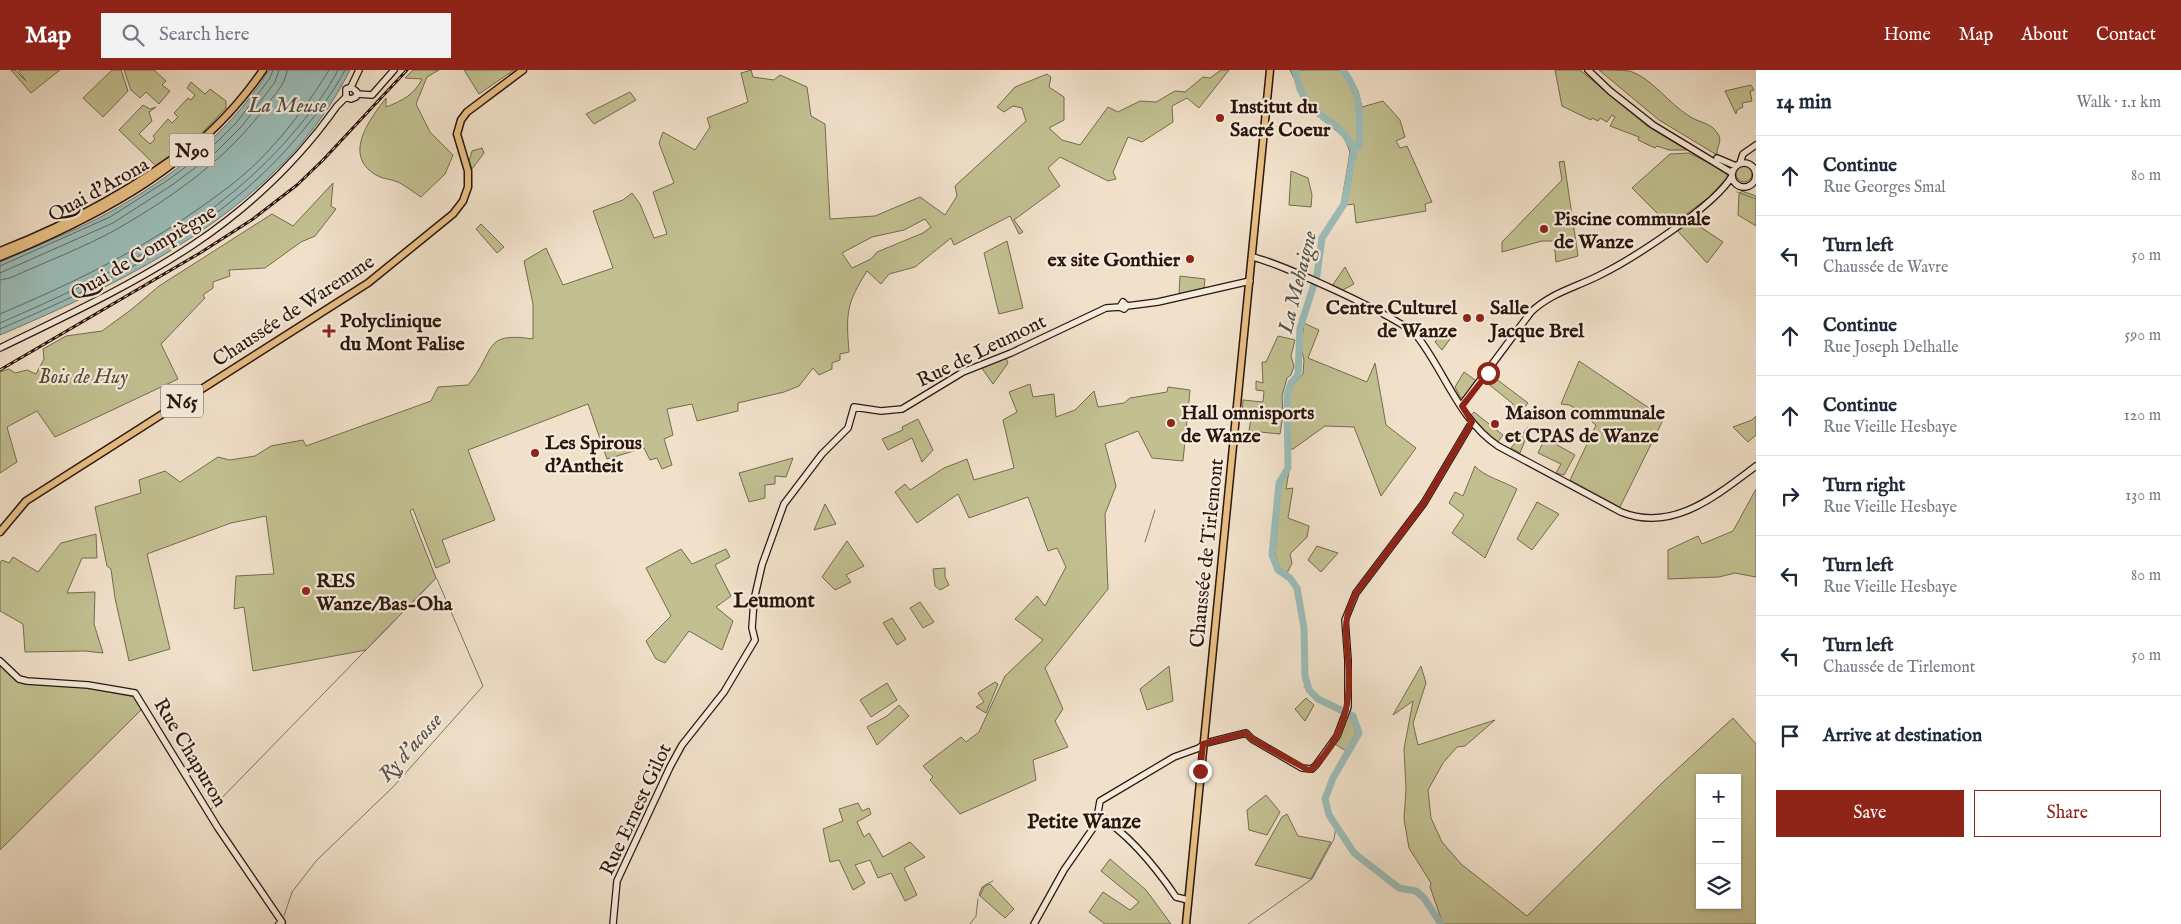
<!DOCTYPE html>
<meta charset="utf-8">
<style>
body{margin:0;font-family:"IM FELL English",serif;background:#f2f2f3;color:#1f2937}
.controls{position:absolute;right:15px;bottom:15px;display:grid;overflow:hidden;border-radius:0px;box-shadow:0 1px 4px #0004}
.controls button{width:45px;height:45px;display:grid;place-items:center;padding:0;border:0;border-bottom:1px solid #e0e1e3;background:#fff;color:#1f2937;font:25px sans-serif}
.stop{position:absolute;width:15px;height:15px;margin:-11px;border:4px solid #8f2418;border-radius:50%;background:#fff}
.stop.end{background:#8f2418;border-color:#fff;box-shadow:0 1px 5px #0008}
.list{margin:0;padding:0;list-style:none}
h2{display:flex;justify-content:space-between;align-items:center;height:65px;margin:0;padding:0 20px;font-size:21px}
h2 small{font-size:16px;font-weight:400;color:#747a83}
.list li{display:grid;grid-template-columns:32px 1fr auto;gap:15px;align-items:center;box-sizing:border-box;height:80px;padding:0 20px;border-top:1px solid #e0e1e3}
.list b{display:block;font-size:19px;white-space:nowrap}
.list p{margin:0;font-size:16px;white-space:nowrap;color:#747a83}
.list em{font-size:16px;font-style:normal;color:#747a83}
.actions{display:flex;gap:10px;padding:15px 20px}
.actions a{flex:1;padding:11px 0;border:1px solid #8f2418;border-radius:0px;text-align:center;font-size:18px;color:#8f2418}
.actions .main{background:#8f2418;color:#fff}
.icon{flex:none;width:28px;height:28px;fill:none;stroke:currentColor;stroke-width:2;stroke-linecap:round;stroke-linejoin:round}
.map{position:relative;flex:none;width:1756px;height:854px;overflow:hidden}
header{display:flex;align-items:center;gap:30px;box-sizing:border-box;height:70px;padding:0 25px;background:#8f2418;color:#fff}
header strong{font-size:24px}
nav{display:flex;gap:28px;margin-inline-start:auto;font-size:18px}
.search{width:350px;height:45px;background:#f2f2f3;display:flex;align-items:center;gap:12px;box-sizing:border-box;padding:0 18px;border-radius:0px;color:#747a83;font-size:19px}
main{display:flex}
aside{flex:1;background:#fff}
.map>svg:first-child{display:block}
.green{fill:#c2c091;stroke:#766b50;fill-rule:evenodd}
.water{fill:#9bbdb9;stroke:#6e7a75}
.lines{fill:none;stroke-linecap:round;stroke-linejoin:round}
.shore{stroke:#636a64;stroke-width:1}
.stream{stroke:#6e7a75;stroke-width:1}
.river{stroke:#9bbdb9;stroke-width:7}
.secondary-casing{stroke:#2b160e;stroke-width:8}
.primary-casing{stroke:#2b160e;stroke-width:9}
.secondary{stroke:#f6ecdd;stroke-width:5.5}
.primary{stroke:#e8c085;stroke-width:6}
.rail-casing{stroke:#2b160e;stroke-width:3}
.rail{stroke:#f6ecdd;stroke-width:1;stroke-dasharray:4;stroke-linecap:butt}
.route{stroke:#8f2418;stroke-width:6}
.poi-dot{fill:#8f2418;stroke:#f6ecdd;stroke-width:2}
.labels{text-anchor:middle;stroke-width:4.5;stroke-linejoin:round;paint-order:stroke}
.shield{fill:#f6ecdd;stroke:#68564c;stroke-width:1}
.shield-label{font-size:19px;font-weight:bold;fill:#2b160e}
.poi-label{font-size:20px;font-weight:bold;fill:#2b160e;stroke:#f6ecdd;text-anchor:start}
.street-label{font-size:20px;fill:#2b160e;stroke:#f6ecdd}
.park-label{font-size:20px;font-style:italic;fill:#584935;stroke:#f6ecdd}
.water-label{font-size:21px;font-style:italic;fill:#52504a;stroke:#f6ecdd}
.neighbourhood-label{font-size:21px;font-weight:bold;fill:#2b160e;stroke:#f6ecdd}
</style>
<header>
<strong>Map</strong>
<div class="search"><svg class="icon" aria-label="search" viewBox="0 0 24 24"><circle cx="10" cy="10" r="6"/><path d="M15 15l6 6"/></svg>Search here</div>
<nav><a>Home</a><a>Map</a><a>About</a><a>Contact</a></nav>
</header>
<main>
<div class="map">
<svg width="1756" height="854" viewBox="0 0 1756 854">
<rect width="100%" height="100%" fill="#f1e1ca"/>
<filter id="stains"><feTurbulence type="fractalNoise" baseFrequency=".004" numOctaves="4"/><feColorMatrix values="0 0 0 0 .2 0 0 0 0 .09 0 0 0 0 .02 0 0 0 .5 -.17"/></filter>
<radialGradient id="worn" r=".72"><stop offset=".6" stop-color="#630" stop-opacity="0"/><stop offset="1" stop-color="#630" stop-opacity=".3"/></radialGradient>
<path class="green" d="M 11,0 L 15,0 L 26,11 L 18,0 L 60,0 L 31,23 Z
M 112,0 L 121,0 L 128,21 L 103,47 L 83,28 Z
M 124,0 L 154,0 L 166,11 L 162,15 L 170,21 L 159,34 L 146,22 L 140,28 L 131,20 Z
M 413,0 L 439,0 L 427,7 L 416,34 L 430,62 L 453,85 L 445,104 L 421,127 C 413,122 406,116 398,112 C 391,109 382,109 376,105 C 342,85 370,49 386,28 L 386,37 C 402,31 415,24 422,9 L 405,8 Z
M 464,0 L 514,0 L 479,24 Z
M 751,0 L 753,7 L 774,10 L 780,5 L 807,17 L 811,46 L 825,54 L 830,149 L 875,146 L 920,127 L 945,145 L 957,126 L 955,116 L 1026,51 L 1022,38 L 1013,36 L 1004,42 L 997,37 L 1015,17 L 1047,4 L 1051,7 L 1049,17 L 1064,27 L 1064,50 L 1049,58 L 1062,70 L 1080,75 L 1108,37 L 1118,42 L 1140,31 L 1156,32 L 1175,21 L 1185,22 L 1203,7 L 1210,8 L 1221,0 L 1229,0 L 1199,38 L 1187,28 L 1172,36 L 1173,52 L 1142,72 L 1128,67 L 1113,102 L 1116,109 L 1108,111 L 1060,87 L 1048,98 L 1060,116 L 1014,150 L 1023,162 L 1019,164 L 1010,146 L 954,175 L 951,168 L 915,197 L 889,204 L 881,214 L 867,201 C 846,234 846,244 849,282 L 840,284 L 840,290 L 832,293 L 832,299 L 819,305 L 813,298 L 799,316 L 784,322 L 738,333 L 738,341 L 697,351 L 692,334 L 667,339 L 673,365 L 664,369 L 672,395 L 662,399 L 657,388 L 650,390 L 644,378 L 607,389 L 588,334 L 468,380 L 495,450 L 442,470 L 450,492 L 436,498 L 413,439 L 410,441 L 436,508 L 366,580 L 253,601 L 244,537 L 234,539 L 236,506 L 274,504 L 266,446 L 231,453 L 147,484 L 170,579 L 129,591 L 115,528 L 111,499 L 107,496 L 95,437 L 141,423 L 139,410 L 165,401 L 180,412 L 218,387 L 230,390 L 255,386 L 271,376 L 303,370 L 306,376 L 431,331 L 438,317 L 468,315 C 496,282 481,261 533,269 L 533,234 L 524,191 L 546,178 L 563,215 L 613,198 L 593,141 L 623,130 L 632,123 L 640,134 L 654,168 L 667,164 L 653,122 L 674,113 L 659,73 L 663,62 L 695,80 L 710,57 L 707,48 L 748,32 L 741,3 ZM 925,149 L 931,157 L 923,163 L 877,182 L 871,189 L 852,198 L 842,183 L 872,167 L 904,160 Z
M 1290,0 L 1344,0 L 1358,21 L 1362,37 L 1383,31 L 1400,50 L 1405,67 L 1396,71 L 1400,78 L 1407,76 L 1432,132 L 1425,134 L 1426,141 L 1356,153 L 1354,134 L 1346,135 L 1342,130 L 1350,82 L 1344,67 L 1309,39 Z
M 1555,0 L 1580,0 L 1647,56 L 1687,80 L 1669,80 L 1657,76 L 1655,78 L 1638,70 L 1639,67 L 1610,56 L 1615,47 L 1612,45 L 1607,52 L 1600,48 L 1598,51 L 1592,48 L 1591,50 L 1562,36 Z
M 1599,0 C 1608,0 1621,0 1630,1 C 1653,9 1668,33 1689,46 C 1699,53 1711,52 1718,64 C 1723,70 1716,78 1717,85 L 1659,50 Z
M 191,12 L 205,24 L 210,19 L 226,31 L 226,38 L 202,63 L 156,96 L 119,60 L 143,35 L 150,39 L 156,37 L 149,42 L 152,51 L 139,64 L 150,74 L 155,69 L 153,66 L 168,49 L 172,53 L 178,47 L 174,43 L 188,28 L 191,30 L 195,25 L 187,18 Z
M 1751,15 L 1754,20 L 1750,21 L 1752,31 L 1742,33 L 1743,37 L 1737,40 L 1736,44 L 1725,21 Z
M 630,22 L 636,30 L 594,54 L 586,44 Z
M 482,78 L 484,83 L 472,99 L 469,91 L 472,81 Z
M 1689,83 L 1725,101 L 1728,107 L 1708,128 L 1670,156 L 1632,118 L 1670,84 Z
M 1564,91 L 1578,186 L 1556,192 L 1554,171 L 1542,171 L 1502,182 L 1502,172 L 1562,110 L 1559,92 Z
M1736 104a8 8 0 1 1 16 0a8 8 0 1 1-16 0Z
M 1291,101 L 1308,108 L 1312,125 L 1311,137 L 1289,135 Z
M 333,113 L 331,136 L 336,139 L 315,166 L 301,172 L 265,198 L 229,200 L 230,206 L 213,212 L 213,218 L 203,225 L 205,228 L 161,274 L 178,309 L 55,367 L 37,341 L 7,357 L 17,392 L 0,403 L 0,302 L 9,299 L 15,303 L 27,300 L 36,304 L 44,289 L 43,279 L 66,266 L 102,261 L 132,239 L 159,216 L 272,144 L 293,156 Z
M 1742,121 L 1756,126 L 1756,156 L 1738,145 L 1739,124 Z
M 1690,150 L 1723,172 L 1707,193 L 1676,159 Z
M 481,154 L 504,177 L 497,183 L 476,159 Z
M 1007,171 L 1023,238 L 999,244 L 984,183 Z
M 1345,197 L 1354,214 L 1341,221 L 1332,216 Z
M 1180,206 L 1205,209 L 1204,218 L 1179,224 Z
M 1304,253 L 1319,260 L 1308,288 L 1367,312 L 1375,293 L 1386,355 L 1416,378 L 1381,426 L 1354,357 L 1325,356 L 1293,379 L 1290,379 L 1289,325 L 1292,316 L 1303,304 L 1304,290 L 1301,277 Z
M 1452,258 L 1453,265 L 1442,280 L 1435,272 L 1441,263 L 1448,262 Z
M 1278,266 L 1295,270 L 1291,286 L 1294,296 L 1291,305 L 1287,308 L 1282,326 L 1283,346 L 1280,364 L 1249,361 L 1251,347 L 1242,346 L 1243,330 L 1263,332 L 1264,321 L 1256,320 L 1256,311 L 1263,313 L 1262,292 L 1266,292 Z
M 1006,288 L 1008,293 L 993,314 L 981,297 Z
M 1579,291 L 1664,348 L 1620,437 L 1570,410 L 1596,355 L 1592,352 L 1593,348 L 1569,335 L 1561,334 Z
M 1464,302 L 1478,312 L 1465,329 L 1460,327 L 1455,317 Z
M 1491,305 L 1528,333 L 1519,344 L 1511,338 L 1513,334 L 1486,312 Z
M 1030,314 L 1033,327 L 1054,324 L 1056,347 L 1075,340 L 1094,321 L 1098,337 L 1124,333 L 1130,328 L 1167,322 L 1168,317 L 1190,320 L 1183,391 L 1152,388 L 1138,361 L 1105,374 L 1116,416 L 1105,444 L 1108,519 L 1045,598 L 1063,639 L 1055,651 L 1068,677 L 1033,690 L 1036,710 L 960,744 L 930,710 L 933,707 L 923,696 L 961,667 L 966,672 L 979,662 L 1005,606 L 1043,570 L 1015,549 L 1037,526 L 1045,536 L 1066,497 L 1057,478 L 1048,481 L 1028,427 L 969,448 L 958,424 L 917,453 L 895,422 L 905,414 L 910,420 L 944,398 L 967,389 L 974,410 L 1014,398 L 1003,350 L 1017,342 L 1009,322 Z
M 1474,342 L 1503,365 L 1498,372 L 1481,358 L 1471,345 Z
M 1756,346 L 1756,365 L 1748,372 L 1733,357 L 1752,350 Z
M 918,349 L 933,380 L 922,392 L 912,368 L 888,380 L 882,369 L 903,360 L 902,357 Z
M 1528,357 L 1530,358 L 1520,383 L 1511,378 Z
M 1545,368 L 1575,385 L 1564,405 L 1556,403 L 1561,394 L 1538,383 Z
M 793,388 L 786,407 L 775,406 L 775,414 L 765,415 L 765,428 L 749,432 L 739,403 Z
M 1475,396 C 1483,406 1505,412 1517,419 L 1485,488 L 1452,463 L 1464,445 L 1449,433 L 1455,422 L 1463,426 Z
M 1289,401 L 1286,419 L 1293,418 L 1288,448 L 1309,456 L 1307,467 L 1290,484 L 1292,493 L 1287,503 L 1280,498 L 1275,484 L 1281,414 Z
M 1756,419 L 1756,507 L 1735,503 L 1719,507 L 1668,509 L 1668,480 L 1698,466 L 1702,474 L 1733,461 Z
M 1537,432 L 1559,444 L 1532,480 L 1517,469 Z
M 825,434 L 836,454 L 814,460 Z
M 96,464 L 97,488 L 82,488 L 67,523 L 95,522 L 94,554 L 103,583 L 85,581 L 25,582 L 23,554 L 0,541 L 0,493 L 2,490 L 9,493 L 13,487 L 38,502 L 61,473 Z
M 847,471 L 864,496 L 846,505 L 851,512 L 835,520 L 822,507 Z
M 1317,476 L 1338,483 L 1321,502 L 1308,490 Z
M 681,479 L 692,494 L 726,479 L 730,487 L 715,495 L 731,526 L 716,537 L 733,551 L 722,580 L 689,561 L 665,593 L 656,589 L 646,571 L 671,546 L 646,498 Z
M 945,498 L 945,507 L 949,515 L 940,520 L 935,516 L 933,499 Z
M 920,532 L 934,552 L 923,558 L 910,538 Z
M 892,548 L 906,569 L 897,575 L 883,553 Z
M 0,595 L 12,607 L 24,614 L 83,617 L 135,627 L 143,638 L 0,780 Z
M 1169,596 L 1173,631 L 1147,640 L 1140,619 Z
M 1421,596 L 1426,613 L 1413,653 L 1418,675 L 1495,650 L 1465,676 L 1457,677 L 1443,693 L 1428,720 L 1431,748 L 1442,772 L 1461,794 L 1527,846 L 1662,713 L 1733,648 L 1756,674 L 1756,854 L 1443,854 L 1430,817 L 1431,813 L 1409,778 L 1404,749 L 1406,719 L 1404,679 L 1413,631 L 1393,645 ZM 1700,708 L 1737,708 L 1737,835 L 1700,835 Z
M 995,612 L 998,614 L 986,643 L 976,637 L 984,632 L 978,623 Z
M 887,613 L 897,630 L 871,647 L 860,630 Z
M 1306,628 L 1314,635 L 1305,651 L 1295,639 Z
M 899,635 L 909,646 L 877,675 L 867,657 L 887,646 Z
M 1348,646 C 1361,656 1355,670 1346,681 L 1335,674 Z
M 1266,725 L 1280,742 L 1267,765 L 1249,760 L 1247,740 Z
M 858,733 L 862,741 L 869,738 L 871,744 L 857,752 L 864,767 L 869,763 L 883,787 L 910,772 L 925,787 L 904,798 L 917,825 L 905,831 L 891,803 L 878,808 L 870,790 L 855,795 L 865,813 L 853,820 L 839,790 L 830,792 L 823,759 L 843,751 L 839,739 Z
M 1287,744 L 1298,766 L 1331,772 L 1311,809 L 1255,795 L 1282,747 Z
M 1110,789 L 1146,820 L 1171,854 L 1105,854 L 1089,842 L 1103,822 L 1130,840 L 1139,832 L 1101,801 Z
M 990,814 L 1014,839 L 1005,848 L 979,825 L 982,817 Z"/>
<path class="water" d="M 269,0 L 350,0 C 283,135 132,209 0,265 L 0,192 C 36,176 73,162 108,143 C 171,108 231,62 269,0 Z"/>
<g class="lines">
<path class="shore" d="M 0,196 L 110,147 L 168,110 L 211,78 L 237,52 L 270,8 L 273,0
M 0,203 L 113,153 L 172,115 L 215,83 L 242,56 L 275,12 L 279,0
M 0,210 L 10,208 C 45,192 83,178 117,159 C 173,127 228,88 266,36 C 274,25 286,14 287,0
M 0,244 C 68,215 127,187 188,146 C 217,126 246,106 270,79 C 292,55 312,28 329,0
M 0,253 C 111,205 221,152 299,56 C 313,39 328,20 338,0
M 0,259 C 114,210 224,158 304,59 C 319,41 334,21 345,0"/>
<path class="stream" d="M 1737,122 L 1756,129
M 1145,472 L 1155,440
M 1304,617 L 1308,615
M 211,739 L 436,508 L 437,509 L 483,616 L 394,716 L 317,790 L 292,822 L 284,846
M 980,826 L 985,815 L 993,811
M 970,854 L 976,846 L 978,829
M 1248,854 L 1312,809 L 1334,769 L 1336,757"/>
<path class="river" d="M 1295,0 L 1300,19 L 1309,36 L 1337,57 L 1345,65 L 1354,80 L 1344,134 L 1322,168 L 1317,205 L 1300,258 L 1298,305 L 1291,313 L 1287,325 L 1288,398 L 1279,413 L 1272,485 L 1278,500 L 1290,508 L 1297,518 L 1304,558 L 1305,606 L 1309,620 L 1318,629 L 1353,646 L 1359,663 L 1333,708 L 1325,729 L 1329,745 L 1354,783 L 1399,818 L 1416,821 L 1424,828 L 1441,854
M 1343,0 C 1362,26 1360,44 1359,75 L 1354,80"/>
<defs>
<path id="secondary" d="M 1588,0 L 1610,21 L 1653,55 L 1732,103
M 351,17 L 359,0
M 357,24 L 372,25 L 394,0
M 346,27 L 351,29 L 356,27 L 357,22 L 351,17
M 346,27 L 346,19 L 351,17
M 1717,88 L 1736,96
M 1740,93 L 1743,84 L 1756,75
M1732 105a12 12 0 1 1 24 0a12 12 0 1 1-24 0Z
M 1252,187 C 1278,192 1401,248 1417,266 C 1445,302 1459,350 1498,376 L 1621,442 C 1673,463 1717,425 1756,396
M 1120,237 L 1124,239 L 1127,236 L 1158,232 L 1250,211
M 0,278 C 134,213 248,162 337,36 L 346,27
M 1461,336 L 1531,242 C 1551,223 1574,218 1598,206 C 1631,190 1715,136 1732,106
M 0,591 L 19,609 L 27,611 L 88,615 L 135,623 L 218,758 L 282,852 L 279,854
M 1098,745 C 1130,765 1155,796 1176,827 L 1188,830
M 613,854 L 617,811 L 670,697 L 682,675 L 724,622 L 755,570 L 752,558 L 754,530 L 762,495 L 784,434 L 822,384 L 848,358 L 854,337 L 881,341 L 902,339 L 963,302 L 1011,283 L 1106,238 L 1120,237 L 1123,232 L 1127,236
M 1034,854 L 1064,800 L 1096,754 L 1100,731 L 1174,687 L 1199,678 L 1206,673 L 1246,663 L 1252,669 L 1302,698 L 1312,699 L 1316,695 L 1337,666 L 1348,637 L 1348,590 L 1345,550 L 1356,523 L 1424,433 L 1472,352"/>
<path id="primary" d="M 0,181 C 69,154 136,118 195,72
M 0,187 C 102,145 200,93 263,0
M 0,462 L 26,431 L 368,213 L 453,144 L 463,131 L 468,117 L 468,101 L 457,64 L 461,50 L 467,42 L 523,0
M 1186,854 L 1270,0"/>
</defs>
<use href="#secondary" class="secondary-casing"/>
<use href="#primary" class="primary-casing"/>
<use href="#secondary" class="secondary"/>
<use href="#primary" class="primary"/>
<defs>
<path id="rail" d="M 0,300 L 200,183 L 253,149 L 297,115 L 323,90 L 407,0"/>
</defs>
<use href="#rail" class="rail-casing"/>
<use href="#rail" class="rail"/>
</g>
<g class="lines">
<path class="route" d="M 1200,701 L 1203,674 L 1246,663 L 1252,669 L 1308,700 L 1312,699 C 1344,667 1352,634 1348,590 C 1346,561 1342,551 1356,523 L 1424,433 L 1472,352 L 1462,336 L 1488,303"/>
</g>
<g class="poi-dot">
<circle cx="1220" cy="48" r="5"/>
<circle cx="1544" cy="159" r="5"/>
<circle cx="1190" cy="189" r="5"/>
<circle cx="1467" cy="248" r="5"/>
<circle cx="1480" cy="248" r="5"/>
<path d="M326.5 253.5h5v5h5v5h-5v5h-5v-5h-5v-5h5z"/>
<circle cx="1171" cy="353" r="5"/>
<circle cx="1495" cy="354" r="5"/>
<circle cx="535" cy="383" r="5"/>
<circle cx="306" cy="521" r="5"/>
</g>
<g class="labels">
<g class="shield">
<rect x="169.5" y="63.5" width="45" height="33" rx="4"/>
<rect x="161" y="314.5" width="42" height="33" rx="4"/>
</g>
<g class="shield-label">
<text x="192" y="87">N90</text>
<text x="182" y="338">N65</text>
</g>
<g class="poi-label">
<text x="1230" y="43">Institut du<tspan x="1230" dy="23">Sacré Coeur</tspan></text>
<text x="1554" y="155">Piscine communale<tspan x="1554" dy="23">de Wanze</tspan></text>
<text x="1180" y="196" text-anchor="end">ex site Gonthier</text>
<text x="1457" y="244" text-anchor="end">Centre Culturel<tspan x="1457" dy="23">de Wanze</tspan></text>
<text x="1490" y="244">Salle<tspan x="1490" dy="23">Jacque Brel</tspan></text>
<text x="340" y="257">Polyclinique<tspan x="340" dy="23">du Mont Falise</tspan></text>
<text x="1181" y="349">Hall omnisports<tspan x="1181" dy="23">de Wanze</tspan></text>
<text x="1505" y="349">Maison communale<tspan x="1505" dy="23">et CPAS de Wanze</tspan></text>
<text x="545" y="379">Les Spirous<tspan x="545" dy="23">d'Antheit</tspan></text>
<text x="316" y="517">RES<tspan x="316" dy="23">Wanze/Bas-Oha</tspan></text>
</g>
<g class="street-label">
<text transform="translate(98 119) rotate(-29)" y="7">Quai d'Arona</text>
<text transform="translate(143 182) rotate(-31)" y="7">Quai de Compiègne</text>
<text transform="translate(293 240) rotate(-33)" y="7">Chaussée de Waremme</text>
<text transform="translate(981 280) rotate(-26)" y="7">Rue de Leumont</text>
<text transform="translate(1206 483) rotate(-84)" y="7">Chaussée de Tirlemont</text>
<text transform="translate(191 682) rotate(59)" y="7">Rue Chapuron</text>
<text transform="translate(635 739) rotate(-65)" y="7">Rue Ernest Gilot</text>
</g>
<g class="park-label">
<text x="83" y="313">Bois de Huy</text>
</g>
<g class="water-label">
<text x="287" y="42">La Meuse</text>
<text transform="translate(1297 212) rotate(-76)" y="7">La Mehaigne</text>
<text transform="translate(410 677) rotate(-48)" y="7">Ry d'acosse</text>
</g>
<g class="neighbourhood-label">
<text x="774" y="537">Leumont</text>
<text x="1084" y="758">Petite Wanze</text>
</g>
</g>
<rect width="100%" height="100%" filter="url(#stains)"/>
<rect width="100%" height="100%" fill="url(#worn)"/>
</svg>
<div class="controls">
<button>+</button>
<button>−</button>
<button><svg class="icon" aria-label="layers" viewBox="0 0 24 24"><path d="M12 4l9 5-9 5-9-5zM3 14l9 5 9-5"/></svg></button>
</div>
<div class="stop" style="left:1488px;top:303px"></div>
<div class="stop end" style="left:1200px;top:701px"></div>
</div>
<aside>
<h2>14 min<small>Walk · 1.1 km</small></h2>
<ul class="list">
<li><svg class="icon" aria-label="ahead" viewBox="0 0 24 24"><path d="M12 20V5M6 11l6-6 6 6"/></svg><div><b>Continue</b><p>Rue Georges Smal</p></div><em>80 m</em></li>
<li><svg class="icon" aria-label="left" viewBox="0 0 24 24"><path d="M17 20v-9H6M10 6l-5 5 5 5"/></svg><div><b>Turn left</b><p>Chaussée de Wavre</p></div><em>50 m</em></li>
<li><svg class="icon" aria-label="ahead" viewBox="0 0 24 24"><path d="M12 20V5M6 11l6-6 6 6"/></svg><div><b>Continue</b><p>Rue Joseph Delhalle</p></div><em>590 m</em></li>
<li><svg class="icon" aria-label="ahead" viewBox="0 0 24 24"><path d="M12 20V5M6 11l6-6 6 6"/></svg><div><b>Continue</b><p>Rue Vieille Hesbaye</p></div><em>120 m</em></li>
<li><svg class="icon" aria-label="right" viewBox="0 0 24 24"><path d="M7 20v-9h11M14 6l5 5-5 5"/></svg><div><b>Turn right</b><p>Rue Vieille Hesbaye</p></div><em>130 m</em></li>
<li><svg class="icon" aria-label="left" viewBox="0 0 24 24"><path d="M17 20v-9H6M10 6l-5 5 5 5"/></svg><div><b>Turn left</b><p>Rue Vieille Hesbaye</p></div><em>80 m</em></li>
<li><svg class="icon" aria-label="left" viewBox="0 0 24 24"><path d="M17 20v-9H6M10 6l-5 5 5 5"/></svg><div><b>Turn left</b><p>Chaussée de Tirlemont</p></div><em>50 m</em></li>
<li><svg class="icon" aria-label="arrive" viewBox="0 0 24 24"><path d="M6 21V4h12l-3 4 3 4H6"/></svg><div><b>Arrive at destination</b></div></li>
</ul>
<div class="actions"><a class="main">Save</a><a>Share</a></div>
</aside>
</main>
